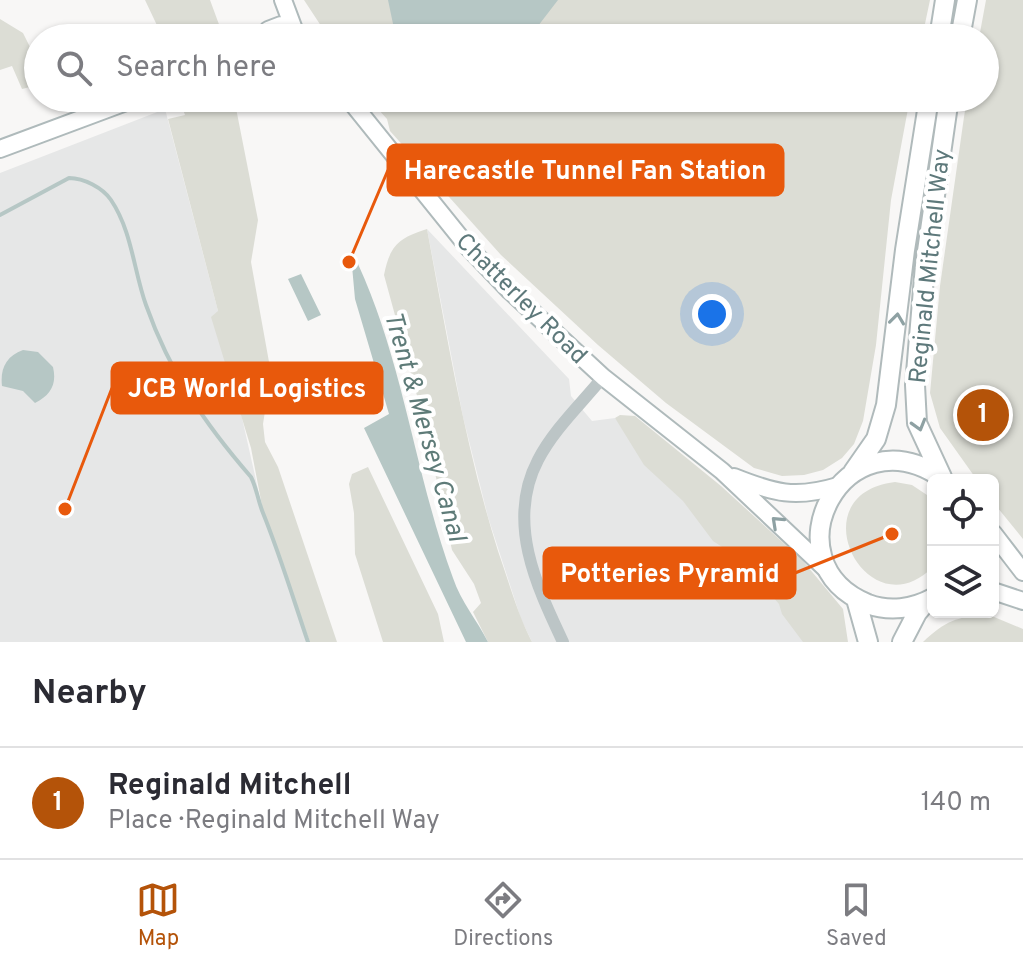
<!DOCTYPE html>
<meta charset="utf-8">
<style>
body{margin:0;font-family:Overpass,sans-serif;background:#f2f2f3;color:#2b2b33}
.controls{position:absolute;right:24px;bottom:24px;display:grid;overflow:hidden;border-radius:12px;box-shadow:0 2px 6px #0004}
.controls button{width:72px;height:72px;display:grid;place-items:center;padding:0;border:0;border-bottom:2px solid #e1e1e2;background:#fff;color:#2b2b33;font:40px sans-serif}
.you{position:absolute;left:712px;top:314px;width:28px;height:28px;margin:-20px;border:6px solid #fff;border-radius:50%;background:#1a73e8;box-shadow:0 0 0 12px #1a73e833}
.badge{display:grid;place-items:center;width:52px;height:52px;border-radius:50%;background:#b45309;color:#fff;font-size:26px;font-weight:700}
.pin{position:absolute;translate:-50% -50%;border:4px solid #fff;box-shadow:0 2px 8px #0006}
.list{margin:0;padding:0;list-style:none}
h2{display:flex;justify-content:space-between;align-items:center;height:104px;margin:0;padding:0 32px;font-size:34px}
h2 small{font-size:26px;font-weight:400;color:#7c7c81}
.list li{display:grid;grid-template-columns:52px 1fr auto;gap:24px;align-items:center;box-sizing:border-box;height:112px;padding:0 32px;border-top:2px solid #e1e1e2}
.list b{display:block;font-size:30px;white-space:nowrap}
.list p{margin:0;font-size:26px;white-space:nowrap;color:#7c7c81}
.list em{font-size:26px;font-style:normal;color:#7c7c81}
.icon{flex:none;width:44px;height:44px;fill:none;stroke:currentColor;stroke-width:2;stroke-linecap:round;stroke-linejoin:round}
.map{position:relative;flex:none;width:1023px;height:642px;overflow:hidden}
.search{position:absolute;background:#fff;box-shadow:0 2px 6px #0004;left:24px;right:24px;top:24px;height:88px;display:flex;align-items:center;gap:20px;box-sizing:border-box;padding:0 28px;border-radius:44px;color:#7c7c81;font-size:30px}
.sheet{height:216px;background:#fff}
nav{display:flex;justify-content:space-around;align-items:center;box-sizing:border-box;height:112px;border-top:2px solid #e1e1e2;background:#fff;font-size:22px;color:#7c7c81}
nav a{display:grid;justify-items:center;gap:4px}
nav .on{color:#b45309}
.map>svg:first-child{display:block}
.built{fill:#e6e7e7}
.green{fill:#dcddd5}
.water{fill:#b6c7c5}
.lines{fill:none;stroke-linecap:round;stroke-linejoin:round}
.stream{stroke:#b6c7c5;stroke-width:4}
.secondary-casing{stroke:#afbabb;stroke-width:20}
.primary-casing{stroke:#b0babb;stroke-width:22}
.street{stroke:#bcc5c6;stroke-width:12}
.secondary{stroke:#fff;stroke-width:16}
.primary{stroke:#fff;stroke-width:18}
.oneway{stroke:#8ea1a3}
.labels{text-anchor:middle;stroke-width:8;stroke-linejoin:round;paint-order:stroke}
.street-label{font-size:24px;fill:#5e797b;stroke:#fff}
.water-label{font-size:26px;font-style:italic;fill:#5e7b78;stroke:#fff}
.leader{fill:none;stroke:#e8590c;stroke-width:3}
.callout-dot{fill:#e8590c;stroke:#fff;stroke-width:3}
.callout{fill:#e8590c;stroke:#e8590c;stroke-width:3}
.callout-label{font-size:26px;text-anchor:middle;font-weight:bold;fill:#fff}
</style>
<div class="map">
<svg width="1023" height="642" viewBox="0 0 1023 642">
<rect width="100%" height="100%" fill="#f8f7f6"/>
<path class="built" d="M 165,109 L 218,311 L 264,516 L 310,642 L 0,642 L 0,173 Z
M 427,229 L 569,379 L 571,396 L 592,421 L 615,418 L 756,537 L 838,642 L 532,642 L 521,619 L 488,517 L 463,417 Z"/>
<path class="green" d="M 145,0 L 210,0 L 224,38 L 163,38 Z
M 304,0 L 930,0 L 922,38 L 329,38 Z
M 986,0 L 1023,0 L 1023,539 L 993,502 L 993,480 L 977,480 L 940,428 L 930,393 L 940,286 L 964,117 L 967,98 L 985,98 L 985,38 L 979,38 Z
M 0,19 L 23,33 L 38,63 L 38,85 L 22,89 L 12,66 L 0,70 Z
M 179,98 L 234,98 L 258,220 L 251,262 L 271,373 L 263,424 L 265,442 L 278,467 L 337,642 L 310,642 L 264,516 L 251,448 L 211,317 L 218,311 L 168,119 L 185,115 Z
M 368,98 L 910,98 L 891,200 L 876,345 L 863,421 L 854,444 L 842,458 L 823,470 L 804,475 L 782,476 L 754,468 L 666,403 L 598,345 L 501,255 L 390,131 L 387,119 Z
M 427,229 C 447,337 465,446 498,551 C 509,582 517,613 532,642 L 488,642 L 473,612 L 481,603 L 474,584 L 452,550 L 422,414 L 384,275 C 390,245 399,238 427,229 Z
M 620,415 L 635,416 L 721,486 L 803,561 L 843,609 L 848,642 L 803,642 L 782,614 L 779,604 L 739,558 L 713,541 L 683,501 L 644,465 L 615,418 Z
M 368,467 L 438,614 L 444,642 L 383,642 L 355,554 L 354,513 L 349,484 L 352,474 Z
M 895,482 L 912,485 L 933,499 L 933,567 C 867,633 796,494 895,482 Z
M 987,614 L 1023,629 L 1023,642 L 923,642 C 945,621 957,617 987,614 Z"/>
<path class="water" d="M 388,0 L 558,0 L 538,26 L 521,38 L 396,38 Z
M 358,264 C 404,364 415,475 453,578 C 461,602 477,620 488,642 L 466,642 L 364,428 L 389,414 L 355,299 L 352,266 Z
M 301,274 L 321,315 L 308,321 L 288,279 Z
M 23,350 L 38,352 L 53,367 C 57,384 51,395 35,403 L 23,391 L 2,386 C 0,369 6,356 23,350 Z"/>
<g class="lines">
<path class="stream" d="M 0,215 L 69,178 C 84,178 103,188 111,200 C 132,231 134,272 146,305 C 170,373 205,424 251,477 C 257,489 258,501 263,513 C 280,555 293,598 308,642"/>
<defs>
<path id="secondary" d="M 283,0 L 295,32
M 264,38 L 268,30 L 281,25 L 292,28 L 298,38
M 348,98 L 468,247 L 510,291 L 603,377 L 722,471 L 827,570
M 0,149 L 137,98
M 734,477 C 774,493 795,499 838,486
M 993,533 L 1023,572
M 993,591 L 1023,601"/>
<path id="primary" d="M 939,38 L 945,0
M 960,38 L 967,0
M 853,472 L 876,439 L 886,405 L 905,250 L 929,98
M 942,477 L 917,423 L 915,385 L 925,265 L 949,98
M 933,598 C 913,609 889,612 868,604 C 765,562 844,410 942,478
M 856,599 L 868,642
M 902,642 L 917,613 L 927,601"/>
</defs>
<use href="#secondary" class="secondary-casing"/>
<use href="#primary" class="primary-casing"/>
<path class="street" d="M 563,642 C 536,585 506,521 538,460 C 554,429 582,403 603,377"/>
<use href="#secondary" class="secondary"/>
<use href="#primary" class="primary"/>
</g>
<defs><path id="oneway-chevron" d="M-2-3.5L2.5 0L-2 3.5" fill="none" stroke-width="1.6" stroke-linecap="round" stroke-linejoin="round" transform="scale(2)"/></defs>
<g class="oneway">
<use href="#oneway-chevron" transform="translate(897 319) rotate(-83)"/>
<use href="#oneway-chevron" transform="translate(919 425) rotate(74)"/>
<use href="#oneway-chevron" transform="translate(777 522) rotate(-137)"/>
</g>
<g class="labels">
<g class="street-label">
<text transform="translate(929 266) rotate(-84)" y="8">Reginald Mitchell Way</text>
<text transform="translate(522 298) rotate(45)" y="8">Chatterley Road</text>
</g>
<g class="water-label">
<text transform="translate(426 426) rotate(74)" y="9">Trent &amp; Mersey Canal</text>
</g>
</g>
<path class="leader" d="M349 262L388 170M65 509L112 388M892 534L795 573"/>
<g class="callout-dot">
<circle cx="349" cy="262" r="8"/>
<circle cx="65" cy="509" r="8"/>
<circle cx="892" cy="534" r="8"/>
</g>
<g class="callout">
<rect x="388" y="145" width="395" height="50" rx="8"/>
<rect x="112" y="363" width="270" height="50" rx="8"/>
<rect x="544" y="548" width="251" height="50" rx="8"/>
</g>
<g class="callout-label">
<text x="585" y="179">Harecastle Tunnel Fan Station</text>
<text x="247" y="397">JCB World Logistics</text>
<text x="670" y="582">Potteries Pyramid</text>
</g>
</svg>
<div class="controls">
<button><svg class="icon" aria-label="locate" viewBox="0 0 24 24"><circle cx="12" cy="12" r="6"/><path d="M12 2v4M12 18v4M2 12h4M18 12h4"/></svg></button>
<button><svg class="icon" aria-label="layers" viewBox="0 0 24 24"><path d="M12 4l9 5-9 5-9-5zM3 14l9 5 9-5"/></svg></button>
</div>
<div class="you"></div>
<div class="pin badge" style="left:983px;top:415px">1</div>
<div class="search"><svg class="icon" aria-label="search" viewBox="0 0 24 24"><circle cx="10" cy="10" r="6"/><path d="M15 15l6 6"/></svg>Search here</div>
</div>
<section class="sheet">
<h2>Nearby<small></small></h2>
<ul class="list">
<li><span class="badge">1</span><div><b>Reginald Mitchell</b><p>Place · Reginald Mitchell Way</p></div><em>140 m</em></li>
</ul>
</section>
<nav>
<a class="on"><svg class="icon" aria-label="map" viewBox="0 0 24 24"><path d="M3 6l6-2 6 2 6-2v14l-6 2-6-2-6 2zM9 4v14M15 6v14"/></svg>Map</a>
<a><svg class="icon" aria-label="directions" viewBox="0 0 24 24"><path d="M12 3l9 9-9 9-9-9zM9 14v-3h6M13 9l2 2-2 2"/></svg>Directions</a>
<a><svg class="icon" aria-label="saved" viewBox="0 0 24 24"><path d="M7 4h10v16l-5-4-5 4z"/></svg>Saved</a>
</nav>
